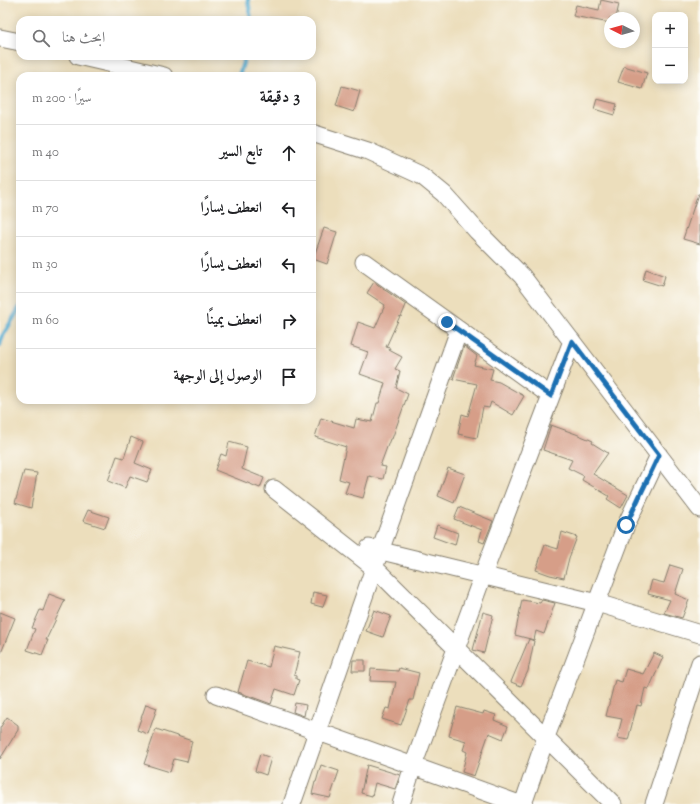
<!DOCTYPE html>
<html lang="ar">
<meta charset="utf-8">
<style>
body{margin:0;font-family:"Sorts Mill Goudy",Amiri,serif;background:#f2f2f2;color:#202124;direction:rtl}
.controls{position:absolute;right:12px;top:12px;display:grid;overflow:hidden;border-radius:8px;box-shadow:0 2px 10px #0003}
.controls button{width:36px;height:36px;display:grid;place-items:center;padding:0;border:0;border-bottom:1px solid #e0e0e0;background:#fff;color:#202124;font:20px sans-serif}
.compass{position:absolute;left:604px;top:12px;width:36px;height:36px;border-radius:50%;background:#fff;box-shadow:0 2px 10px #0003;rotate:275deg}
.stop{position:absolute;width:12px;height:12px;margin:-9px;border:3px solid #1f6fb2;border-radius:50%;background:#fff}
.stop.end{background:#1f6fb2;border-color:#fff;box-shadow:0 1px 4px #0008}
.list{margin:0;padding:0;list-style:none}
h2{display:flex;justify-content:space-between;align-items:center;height:52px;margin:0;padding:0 16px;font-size:17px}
h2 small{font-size:13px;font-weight:400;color:#757577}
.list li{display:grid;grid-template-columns:26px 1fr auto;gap:12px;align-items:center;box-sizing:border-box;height:56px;padding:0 16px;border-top:1px solid #e0e0e0}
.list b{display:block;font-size:15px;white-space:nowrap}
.list em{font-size:13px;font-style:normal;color:#757577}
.icon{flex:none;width:22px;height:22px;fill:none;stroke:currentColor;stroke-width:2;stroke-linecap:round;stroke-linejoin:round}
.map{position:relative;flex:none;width:700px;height:804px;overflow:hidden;direction:ltr}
.search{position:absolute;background:#fff;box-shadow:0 2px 10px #0003;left:16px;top:16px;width:300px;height:44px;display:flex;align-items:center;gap:10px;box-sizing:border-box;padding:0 14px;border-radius:12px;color:#757577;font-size:15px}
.panel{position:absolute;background:#fff;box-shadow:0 2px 10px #0003;left:16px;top:72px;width:300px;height:332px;border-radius:12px;direction:rtl}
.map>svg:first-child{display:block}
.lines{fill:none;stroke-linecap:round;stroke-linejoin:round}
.stream{stroke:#51a9ce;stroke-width:4.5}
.building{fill:#d69e88}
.street-casing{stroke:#847d6c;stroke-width:19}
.street{stroke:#fff;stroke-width:17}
.route{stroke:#1f6fb2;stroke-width:5}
</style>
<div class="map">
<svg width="700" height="804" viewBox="0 0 700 804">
<rect width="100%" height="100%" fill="#fdfcf7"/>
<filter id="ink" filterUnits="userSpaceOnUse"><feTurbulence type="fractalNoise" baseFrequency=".025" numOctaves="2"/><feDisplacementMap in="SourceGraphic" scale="8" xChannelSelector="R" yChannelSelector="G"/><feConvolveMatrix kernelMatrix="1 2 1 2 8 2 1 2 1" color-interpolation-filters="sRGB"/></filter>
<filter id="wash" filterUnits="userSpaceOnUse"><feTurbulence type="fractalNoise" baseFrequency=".012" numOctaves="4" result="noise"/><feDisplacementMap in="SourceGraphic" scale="16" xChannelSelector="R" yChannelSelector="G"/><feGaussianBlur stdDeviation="0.9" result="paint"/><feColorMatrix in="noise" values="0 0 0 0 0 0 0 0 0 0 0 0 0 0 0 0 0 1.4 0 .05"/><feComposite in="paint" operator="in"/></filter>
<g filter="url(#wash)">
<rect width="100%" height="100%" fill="#ecdebc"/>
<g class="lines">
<path class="stream" d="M 248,0 L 251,20
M 239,76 L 245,56
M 0,345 L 2,337 L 20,307"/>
</g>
<g id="blocks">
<path class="building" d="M 601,0 L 619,4 L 616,18 L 610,18 L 610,23 L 573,16 L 576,5 L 599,10 Z
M 624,66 L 647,73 L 642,89 L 618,82 Z
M 342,86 L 360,91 L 354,112 L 336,106 Z
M 597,99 L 617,104 L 614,115 L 594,109 Z
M 698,194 L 700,194 L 700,244 L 683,239 Z
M 324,228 L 337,232 L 327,264 L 313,259 Z
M 646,269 L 665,276 L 662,286 L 643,280 Z
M 374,282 L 384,289 L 383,289 L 388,292 L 406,305 L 401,317 L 400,316 L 386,347 L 390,348 L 389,350 L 402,357 L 395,369 L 400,371 L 396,388 L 408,394 L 392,439 L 390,439 L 380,466 L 386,467 L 383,479 L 369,476 L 363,498 L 345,493 L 349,482 L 339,479 L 346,447 L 315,437 L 321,418 L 354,428 L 356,419 L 372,422 L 377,403 L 379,403 L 385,383 L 360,374 L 368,352 L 351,346 L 358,322 L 375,328 L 385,305 L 367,293 Z
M 464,346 L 477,356 L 474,365 L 493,369 L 490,380 L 499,382 L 524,396 L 513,415 L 491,402 L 489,408 L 483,407 L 477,438 L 458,434 L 462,414 L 468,416 L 477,384 L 453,379 Z
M 551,425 L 576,434 L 593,441 L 592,443 L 608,453 L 593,474 L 628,495 L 621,508 L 607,499 L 609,496 L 582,480 L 584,476 L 568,468 L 572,460 L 543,450 Z
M 131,437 L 143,442 L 135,463 L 152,470 L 147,482 L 130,476 L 125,488 L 108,481 L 117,456 L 124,458 Z
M 229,442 L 247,447 L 242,469 L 264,478 L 260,488 L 215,470 L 221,454 L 226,456 Z
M 448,468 L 465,474 L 454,503 L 438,496 Z
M 24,471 L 37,473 L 31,508 L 15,503 Z
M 459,507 L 493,521 L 484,543 L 479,541 L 482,530 L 454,519 Z
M 88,510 L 109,517 L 105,528 L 83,521 Z
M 437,525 L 458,533 L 455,545 L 433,537 Z
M 562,532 L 577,537 L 569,558 L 564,578 L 550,575 L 536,570 L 545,545 L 558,549 Z
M 670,565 L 683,569 L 675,594 L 689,600 L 682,618 L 664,613 L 670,600 L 648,594 L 652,580 L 664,583 Z
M 313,592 L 327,595 L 323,606 L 322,606 L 322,607 L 311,604 Z
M 49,594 L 65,600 L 46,640 L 48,640 L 42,655 L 27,650 L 35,629 L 32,628 L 40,610 L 43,611 Z
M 522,600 L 540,603 L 542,600 L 555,603 L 544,634 L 536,631 L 534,640 L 515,635 Z
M 374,610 L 391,616 L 383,637 L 366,631 Z
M 0,612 L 15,618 L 1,653 L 0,653 Z
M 483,612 L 493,615 L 484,653 L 473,650 Z
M 529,639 L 534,641 L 528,671 L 521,686 L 511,682 Z
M 274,646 L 300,652 L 294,675 L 296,676 L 296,679 L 299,680 L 294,695 L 276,689 L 271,704 L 238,692 L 247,661 L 269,667 Z
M 654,653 L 663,657 L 649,689 L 645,688 L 641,706 L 637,705 L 628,740 L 617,738 L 622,719 L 606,716 L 615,680 L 622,682 L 626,669 L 643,674 Z
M 353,660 L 365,660 L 365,671 L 352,671 Z
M 399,668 L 419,673 L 413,700 L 410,700 L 401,725 L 382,719 L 386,708 L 390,709 L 396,682 L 370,681 L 371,669 L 398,671 Z
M 295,703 L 306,705 L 304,716 L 293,712 Z
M 146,704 L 157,708 L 148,734 L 137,730 Z
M 457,707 L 483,714 L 484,711 L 496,715 L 494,720 L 508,726 L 503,739 L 489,733 L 474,776 L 462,772 L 467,752 L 463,750 L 466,741 L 449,736 Z
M 7,717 L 18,725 L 18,730 L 0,759 L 0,728 Z
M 156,729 L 192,741 L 187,762 L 174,759 L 170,772 L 144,764 Z
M 260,754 L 271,758 L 266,775 L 255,771 Z
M 321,765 L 339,771 L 330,798 L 312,794 L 315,782 L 316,782 Z
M 367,765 L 400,775 L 395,789 L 375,783 L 372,796 L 361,793 Z"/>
</g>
</g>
<g filter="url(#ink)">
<use href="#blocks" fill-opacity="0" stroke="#847d6c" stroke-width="1"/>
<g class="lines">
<defs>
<path id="street" d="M 0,38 L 20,42
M 78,56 L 164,76
M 312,133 L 368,151 L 422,176 L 444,194 L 477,231 L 522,276 L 700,509
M 364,262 L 551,396
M 274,489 L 377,570 L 613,804
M 369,548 L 597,603 L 700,634
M 216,695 L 519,804
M 292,804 L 374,568 L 459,330
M 401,804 L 413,766 L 483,575 L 572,341
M 523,804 L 546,737 L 626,525 L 659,455
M 654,804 L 700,663"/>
</defs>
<use href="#street" class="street-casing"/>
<use href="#street" class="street"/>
</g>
</g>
<g class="lines" filter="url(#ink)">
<path class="route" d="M 447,322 L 551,396 L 572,341 L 659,455 L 626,525"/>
</g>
</svg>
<div class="controls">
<button>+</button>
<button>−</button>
</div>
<svg class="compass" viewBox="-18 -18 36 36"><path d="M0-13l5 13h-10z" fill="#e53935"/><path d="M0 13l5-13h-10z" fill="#757577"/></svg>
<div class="stop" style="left:626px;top:525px"></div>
<div class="stop end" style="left:447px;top:322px"></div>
<div class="search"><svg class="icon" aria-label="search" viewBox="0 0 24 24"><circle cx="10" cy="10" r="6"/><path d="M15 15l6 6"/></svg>ابحث هنا</div>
<section class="panel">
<h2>3 دقيقة<small>سيرًا · 200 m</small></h2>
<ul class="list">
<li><svg class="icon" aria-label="ahead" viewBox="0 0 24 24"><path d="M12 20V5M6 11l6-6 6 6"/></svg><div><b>تابع السير</b></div><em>40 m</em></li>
<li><svg class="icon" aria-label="left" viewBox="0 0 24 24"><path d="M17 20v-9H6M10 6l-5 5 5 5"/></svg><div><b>انعطف يسارًا</b></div><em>70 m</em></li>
<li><svg class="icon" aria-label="left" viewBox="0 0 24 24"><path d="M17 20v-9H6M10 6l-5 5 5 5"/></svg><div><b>انعطف يسارًا</b></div><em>30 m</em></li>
<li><svg class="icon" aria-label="right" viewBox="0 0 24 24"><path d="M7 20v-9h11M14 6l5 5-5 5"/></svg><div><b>انعطف يمينًا</b></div><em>60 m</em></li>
<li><svg class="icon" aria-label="arrive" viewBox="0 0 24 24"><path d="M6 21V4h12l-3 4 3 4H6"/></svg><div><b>الوصول إلى الوجهة</b></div></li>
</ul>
</section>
</div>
